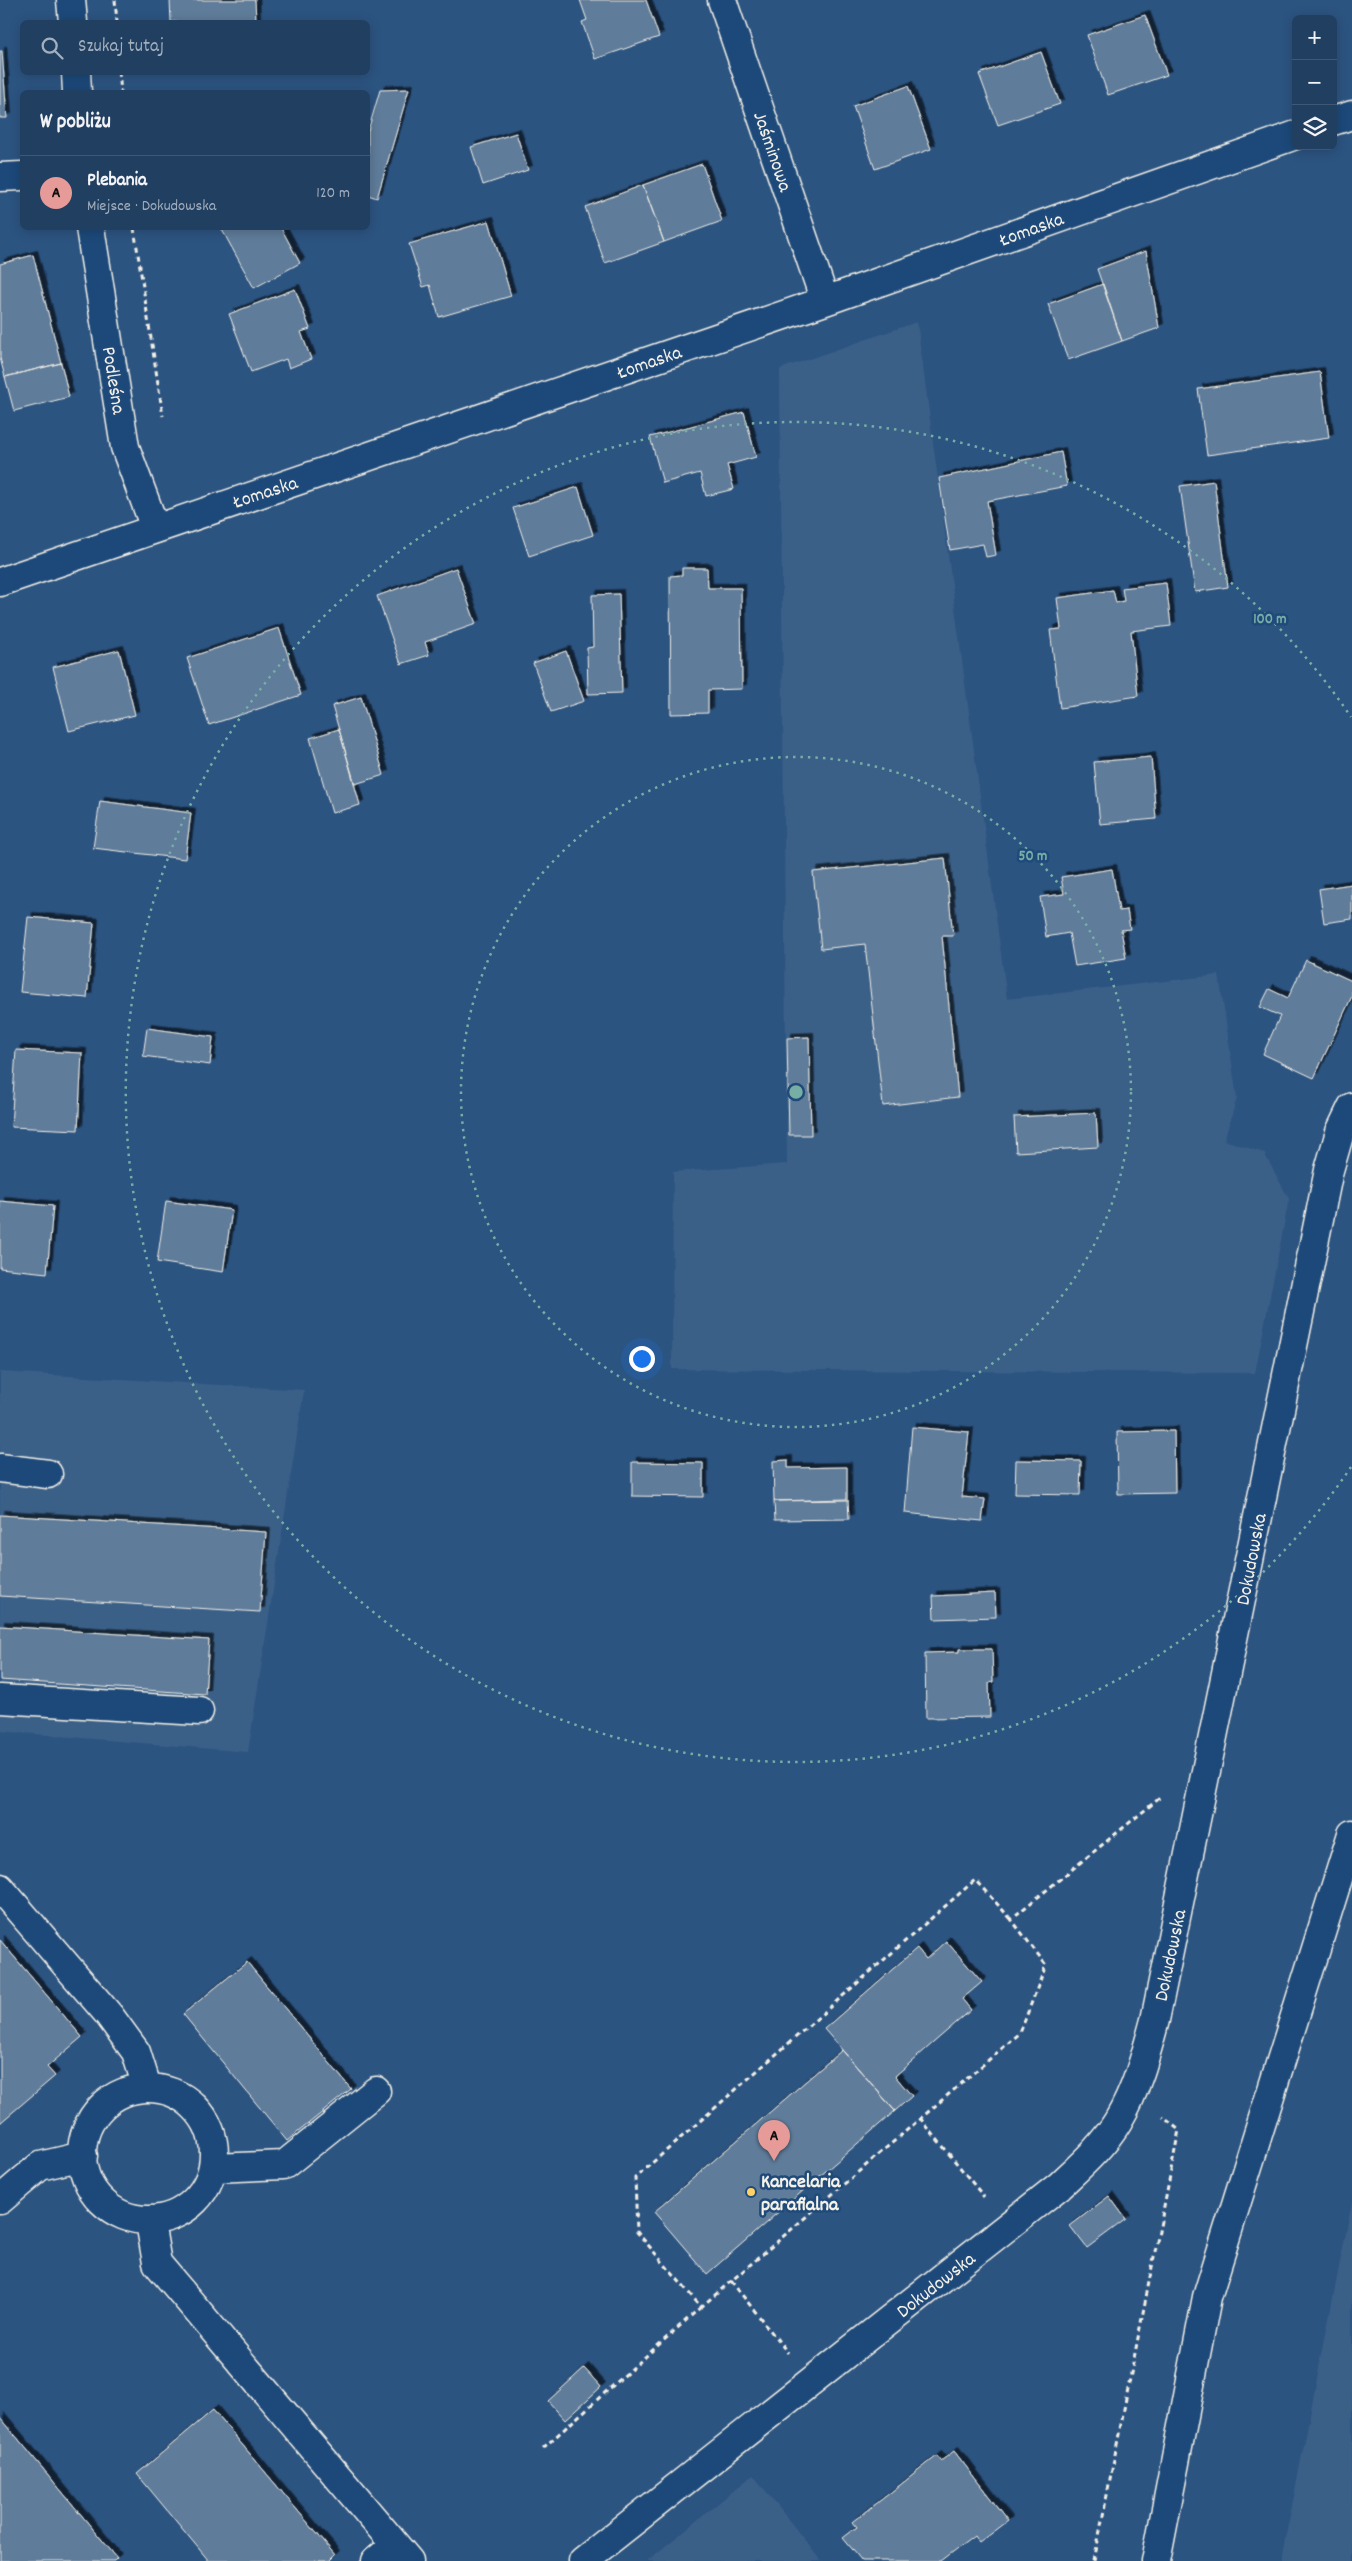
<!DOCTYPE html>
<html lang="pl">
<meta charset="utf-8">
<style>
body{margin:0;font-family:Dekko,sans-serif;background:#2d4a6a;color:#f1f3f6}
.controls{position:absolute;right:15px;top:15px;display:grid;overflow:hidden;border-radius:8px;box-shadow:0 2px 12px #0003}
.controls button{width:45px;height:45px;display:grid;place-items:center;padding:0;border:0;border-bottom:1px solid #3e5876;background:#213f61;color:#f1f3f6;font:25px sans-serif}
.you{position:absolute;left:641px;top:1358px;width:18px;height:18px;margin:-12px;border:4px solid #fff;border-radius:50%;background:#1a73e8;box-shadow:0 0 0 8px #1a73e833}
.badge{display:grid;place-items:center;width:32px;height:32px;border-radius:50%;background:#e69b98;color:#111;font-size:16px;font-weight:700}
.pin{position:absolute;translate:-50% -41px;filter:drop-shadow(0 1px 2px #0008)}
.pin::after{content:'';position:absolute;top:26px;width:18px;height:15px;background:inherit;clip-path:polygon(0 0,100% 0,50% 100%)}
.list{margin:0;padding:0;list-style:none}
h2{display:flex;justify-content:space-between;align-items:center;height:65px;margin:0;padding:0 20px;font-size:21px}
h2 small{font-size:16px;font-weight:400;color:#a2afbd}
.list li{display:grid;grid-template-columns:32px 1fr auto;gap:15px;align-items:center;box-sizing:border-box;height:75px;padding:0 20px;border-top:1px solid #3e5876}
.list b{display:block;font-size:19px;white-space:nowrap}
.list p{margin:0;font-size:16px;white-space:nowrap;color:#a2afbd}
.list em{font-size:16px;font-style:normal;color:#a2afbd}
.icon{flex:none;width:28px;height:28px;fill:none;stroke:currentColor;stroke-width:2;stroke-linecap:round;stroke-linejoin:round}
.map{position:relative;flex:none;width:1352px;height:2561px;overflow:hidden}
.search{position:absolute;background:#213f61;box-shadow:0 2px 12px #0003;left:20px;top:20px;width:350px;height:55px;display:flex;align-items:center;gap:12px;box-sizing:border-box;padding:0 18px;border-radius:8px;color:#a2afbd;font-size:19px}
.panel{position:absolute;background:#213f61;box-shadow:0 2px 12px #0003;left:20px;top:90px;width:350px;height:140px;border-radius:8px}
.map>svg:first-child{display:block}
.built{fill:#3b6088}
.building{fill:#5e7b9a;stroke:#f4f1e8;filter:url(#shadow)}
.lines{fill:none;stroke-linecap:round;stroke-linejoin:round}
.minor-casing{stroke:#f4f1e8;stroke-width:31}
.path{stroke:#f4f1e8;stroke-width:3;stroke-dasharray:5 4;stroke-linecap:butt}
.minor{stroke:#1f4a7a;stroke-width:28}
.ring{fill:none;stroke:#76ada5;stroke-width:2.5;stroke-dasharray:2.5 5}
.poi-dot{fill:#ffd166;stroke:#1f4a7a;stroke-width:2}
.labels{text-anchor:middle;stroke-width:5;stroke-linejoin:round;paint-order:stroke}
.street-label{font-size:20px;fill:#f4f1e8;stroke:#1f4a7a}
.poi-label{font-size:20px;font-weight:bold;fill:#f4f1e8;stroke:#1f4a7a;text-anchor:start}
.centre{fill:#76ada5;stroke:#1f4a7a;stroke-width:2.5}
.ring-label{font-size:15px;text-anchor:middle;font-weight:bold;fill:#76ada5;stroke:#1f4a7a;stroke-width:5;stroke-linejoin:round;paint-order:stroke}
</style>
<div class="map">
<svg width="1352" height="2561" viewBox="0 0 1352 2561">
<defs>
<filter id="shadow"><feDropShadow dx="4.5" dy="-4.5" stdDeviation="0" flood-color="#0009"/></filter>
</defs>
<rect width="100%" height="100%" fill="#2c5481"/>
<filter id="ink" filterUnits="userSpaceOnUse"><feTurbulence type="fractalNoise" baseFrequency=".02" numOctaves="2"/><feDisplacementMap in="SourceGraphic" scale="10" xChannelSelector="R" yChannelSelector="G"/><feConvolveMatrix kernelMatrix="1 2 1 2 8 2 1 2 1" color-interpolation-filters="sRGB"/></filter>
<g filter="url(#ink)">
<path class="built" d="M 917,322 L 1007,999 L 1219,975 L 1237,1098 L 1224,1140 L 1264,1153 L 1289,1199 L 1255,1373 L 672,1369 L 673,1172 L 787,1164 L 780,369 Z
M 0,1372 L 304,1390 L 248,1752 L 0,1731 Z
M 1352,2202 L 1352,2561 L 1281,2561 Z
M 753,2475 L 821,2561 L 647,2561 Z"/>
<path class="building" d="M 170,0 L 255,0 L 256,22 L 171,22 Z
M 580,0 L 646,0 L 659,37 L 595,59 L 582,22 L 587,20 Z
M 1145,15 L 1167,75 L 1108,95 L 1087,35 Z
M 0,51 L 2,51 L 7,118 L 0,118 Z
M 1041,52 L 1060,104 L 998,125 L 979,74 Z
M 908,86 L 931,149 L 875,169 L 853,106 Z
M 409,89 L 377,198 L 368,195 L 368,131 L 380,90 Z
M 516,133 L 528,170 L 483,185 L 471,147 Z
M 702,164 L 722,221 L 664,242 L 643,185 Z
M 643,185 L 664,242 L 605,263 L 585,207 Z
M 489,221 L 511,296 L 439,317 L 430,285 L 423,287 L 409,244 Z
M 221,228 L 281,228 L 300,263 L 254,288 Z
M 1146,251 L 1159,328 L 1122,341 L 1097,269 Z
M 33,255 L 61,363 L 5,377 L 0,358 L 0,264 Z
M 1103,284 L 1122,341 L 1068,360 L 1048,304 Z
M 295,289 L 310,329 L 301,332 L 311,359 L 289,368 L 286,359 L 251,372 L 229,314 Z
M 61,363 L 69,397 L 14,411 L 5,377 Z
M 1320,372 L 1329,438 L 1207,455 L 1198,389 Z
M 744,412 L 756,457 L 727,465 L 734,489 L 706,496 L 700,473 L 663,483 L 650,437 Z
M 1061,452 L 1067,486 L 987,501 L 996,555 L 986,557 L 983,544 L 950,550 L 939,478 Z
M 1214,481 L 1228,587 L 1195,592 L 1180,486 Z
M 578,487 L 593,535 L 529,556 L 513,508 Z
M 456,568 L 476,624 L 425,642 L 429,655 L 401,664 L 377,596 Z
M 682,568 L 707,568 L 708,588 L 741,588 L 742,689 L 708,690 L 708,713 L 671,714 L 670,576 L 682,575 Z
M 1166,583 L 1171,626 L 1131,631 L 1138,696 L 1060,708 L 1050,630 L 1061,629 L 1057,598 L 1113,590 L 1116,603 L 1124,601 L 1122,588 Z
M 619,594 L 622,693 L 588,694 L 587,648 L 593,647 L 592,595 Z
M 279,628 L 301,695 L 209,725 L 187,658 Z
M 119,650 L 135,715 L 69,731 L 53,667 Z
M 566,651 L 584,701 L 551,712 L 533,663 Z
M 361,697 L 384,775 L 355,784 L 332,706 Z
M 339,729 L 360,805 L 332,813 L 310,738 Z
M 1151,757 L 1156,819 L 1100,824 L 1094,762 Z
M 100,801 L 191,813 L 185,859 L 93,848 Z
M 945,858 L 953,936 L 942,936 L 958,1097 L 883,1106 L 865,944 L 821,949 L 813,872 Z
M 1112,869 L 1119,911 L 1127,910 L 1130,929 L 1121,930 L 1126,958 L 1075,966 L 1069,933 L 1046,937 L 1040,897 L 1064,894 L 1061,877 Z
M 1352,884 L 1352,919 L 1324,923 L 1319,889 Z
M 28,917 L 94,923 L 87,998 L 20,992 Z
M 1306,960 L 1352,981 L 1352,996 L 1314,1078 L 1263,1054 L 1280,1016 L 1260,1007 L 1269,989 L 1288,998 Z
M 147,1028 L 213,1037 L 210,1065 L 143,1056 Z
M 809,1037 L 811,1135 L 789,1135 L 787,1038 Z
M 16,1050 L 82,1053 L 78,1130 L 11,1127 Z
M 1096,1113 L 1098,1147 L 1016,1152 L 1014,1117 Z
M 0,1201 L 53,1206 L 47,1273 L 0,1268 Z
M 166,1201 L 232,1210 L 223,1272 L 157,1262 Z
M 912,1427 L 969,1432 L 962,1497 L 985,1499 L 982,1521 L 905,1513 Z
M 1174,1431 L 1175,1493 L 1118,1494 L 1117,1432 Z
M 788,1460 L 788,1468 L 847,1467 L 847,1499 L 774,1501 L 773,1461 Z
M 1016,1460 L 1081,1461 L 1080,1495 L 1015,1494 Z
M 632,1462 L 703,1463 L 703,1497 L 632,1496 Z
M 848,1500 L 849,1519 L 775,1520 L 774,1501 Z
M 0,1515 L 266,1532 L 260,1612 L 0,1596 Z
M 995,1593 L 996,1617 L 934,1619 L 933,1596 Z
M 0,1626 L 209,1640 L 205,1694 L 0,1680 Z
M 959,1649 L 992,1649 L 993,1682 L 989,1683 L 990,1717 L 926,1718 L 925,1653 L 959,1652 Z
M 0,1940 L 82,2037 L 47,2067 L 55,2076 L 0,2123 Z
M 946,1941 L 982,1982 L 962,1999 L 971,2010 L 895,2076 L 912,2096 L 895,2111 L 824,2029 L 917,1948 L 926,1959 Z
M 247,1962 L 351,2089 L 287,2141 L 183,2014 Z
M 842,2050 L 895,2111 L 707,2274 L 654,2212 Z
M 1109,2196 L 1126,2219 L 1087,2248 L 1070,2226 Z
M 584,2368 L 601,2387 L 565,2420 L 548,2401 Z
M 213,2410 L 335,2555 L 329,2561 L 209,2561 L 137,2474 Z
M 0,2417 L 117,2558 L 114,2561 L 0,2561 Z
M 954,2451 L 1008,2521 L 979,2543 L 974,2536 L 941,2561 L 862,2561 L 843,2538 L 857,2527 L 853,2522 L 937,2456 L 941,2461 Z"/>
<g class="lines">
<defs>
<path id="minor" d="M 71,0 L 73,22
M 722,0 L 825,301
M 76,72 L 77,92
M 1333,121 L 1352,115
M 0,177 L 22,176
M 90,228 L 125,447 L 155,528
M 0,582 L 825,301 L 1296,135
M 0,1468 L 48,1474
M 0,1699 L 199,1711
M 0,1888 L 109,2015 L 136,2052 L 147,2087
M82 2154a66 66 0 1 1 132 0a66 66 0 1 1-132 0Z
M 214,2168 L 284,2165 L 376,2091
M 0,2200 L 40,2166 L 83,2156
M 150,2222 L 157,2263 L 409,2561
M 376,2561 L 395,2545
M 583,2561 L 1059,2186 C 1080,2166 1103,2146 1118,2121 C 1137,2089 1146,2054 1155,2020 L 1329,1170 L 1340,1132 L 1352,1107
M 1156,2561 L 1207,2297 L 1352,1834"/>
</defs>
<use href="#minor" class="minor-casing"/>
<path class="path" d="M 115,0 L 117,22
M 119,72 L 121,92
M 134,228 L 163,416
M 1011,1919 L 975,1880 L 635,2178 L 637,2232 L 701,2307 L 1020,2033 L 1046,1965 L 1011,1919 L 1161,1797
M 920,2118 L 984,2197
M 731,2281 L 788,2353
M 543,2448 L 701,2307
M 1094,2561 L 1179,2130 L 1163,2117"/>
<use href="#minor" class="minor"/>
</g>
</g>
<g class="ring">
<circle cx="796" cy="1092" r="335"/>
<path d="M1351 1467A670 670 0 1 1 1351 717"/>
</g>
<circle class="poi-dot" cx="751" cy="2192" r="5"/>
<g class="labels">
<g class="street-label">
<text transform="translate(774 151) rotate(71)" y="7">Jaśminowa</text>
<text transform="translate(1031 228) rotate(-20)" y="7">Łomaska</text>
<text transform="translate(649 361) rotate(-19)" y="7">Łomaska</text>
<text transform="translate(115 380) rotate(81)" y="7">Podleśna</text>
<text transform="translate(265 491) rotate(-18)" y="7">Łomaska</text>
<text transform="translate(1250 1559) rotate(-79)" y="7">Dokudowska</text>
<text transform="translate(1169 1955) rotate(-78)" y="7">Dokudowska</text>
<text transform="translate(935 2284) rotate(-38)" y="7">Dokudowska</text>
</g>
<g class="poi-label">
<text x="761" y="2187">Kancelaria<tspan x="761" dy="23">parafialna</tspan></text>
</g>
</g>
<circle cx="796" cy="1092" r="8" class="centre"/>
<g class="ring-label">
<text x="1270" y="623">100 m</text>
<text x="1033" y="860">50 m</text>
</g>
</svg>
<div class="controls">
<button>+</button>
<button>−</button>
<button><svg class="icon" aria-label="layers" viewBox="0 0 24 24"><path d="M12 4l9 5-9 5-9-5zM3 14l9 5 9-5"/></svg></button>
</div>
<div class="you"></div>
<div class="pin badge" style="left:774px;top:2161px">A</div>
<div class="search"><svg class="icon" aria-label="search" viewBox="0 0 24 24"><circle cx="10" cy="10" r="6"/><path d="M15 15l6 6"/></svg>Szukaj tutaj</div>
<section class="panel">
<h2>W pobliżu<small></small></h2>
<ul class="list">
<li><span class="badge">A</span><div><b>Plebania</b><p>Miejsce · Dokudowska</p></div><em>120 m</em></li>
</ul>
</section>
</div>
